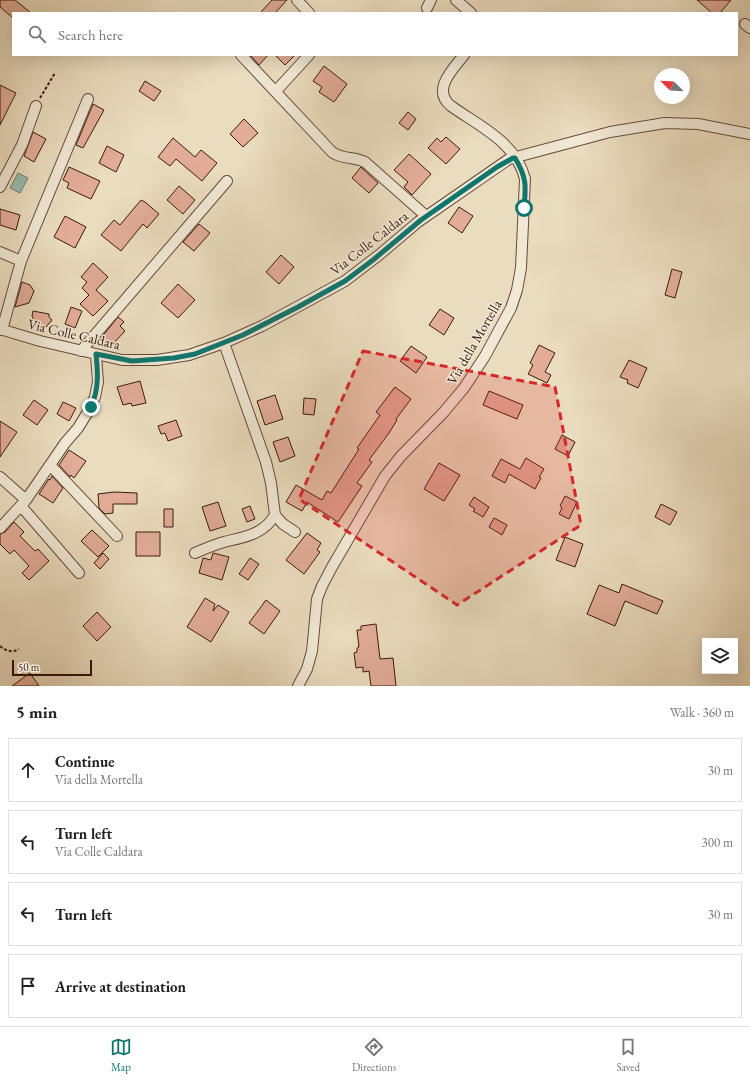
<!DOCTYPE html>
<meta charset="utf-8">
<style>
body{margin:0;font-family:"EB Garamond",serif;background:#f2f2f2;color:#222}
.controls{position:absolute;right:12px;bottom:12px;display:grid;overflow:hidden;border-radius:0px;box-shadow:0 4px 16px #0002}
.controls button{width:36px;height:36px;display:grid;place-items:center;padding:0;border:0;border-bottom:1px solid #e0e0e0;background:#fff;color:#222;font:20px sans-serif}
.compass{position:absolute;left:654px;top:68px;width:36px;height:36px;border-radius:50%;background:#fff;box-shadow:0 4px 16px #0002;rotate:294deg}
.scale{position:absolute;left:12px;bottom:10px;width:80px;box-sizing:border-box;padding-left:4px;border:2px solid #3b1a0d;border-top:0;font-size:11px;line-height:14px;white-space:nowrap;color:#3b1a0d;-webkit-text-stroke:3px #f1e8d5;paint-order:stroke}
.stop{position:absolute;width:12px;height:12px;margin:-9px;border:3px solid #0f766e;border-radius:50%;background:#fff}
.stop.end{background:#0f766e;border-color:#fff;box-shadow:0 1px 4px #0008}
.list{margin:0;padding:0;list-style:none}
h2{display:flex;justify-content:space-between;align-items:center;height:52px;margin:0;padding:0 16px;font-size:17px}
h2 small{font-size:13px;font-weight:400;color:#767676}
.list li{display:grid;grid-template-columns:26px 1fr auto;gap:12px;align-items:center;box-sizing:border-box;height:64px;margin:0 8px 8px;padding:0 8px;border:1px solid #e0e0e0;border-radius:0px}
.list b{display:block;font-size:15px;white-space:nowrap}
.list p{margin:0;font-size:13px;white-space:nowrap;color:#767676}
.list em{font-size:13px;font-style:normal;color:#767676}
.icon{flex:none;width:22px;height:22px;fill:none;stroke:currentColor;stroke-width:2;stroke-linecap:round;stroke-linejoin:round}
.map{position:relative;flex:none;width:750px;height:686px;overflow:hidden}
.search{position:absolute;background:#fff;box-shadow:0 4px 16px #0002;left:12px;right:12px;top:12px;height:44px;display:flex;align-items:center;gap:10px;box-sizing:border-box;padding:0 14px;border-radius:0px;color:#767676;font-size:15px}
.sheet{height:340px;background:#fff}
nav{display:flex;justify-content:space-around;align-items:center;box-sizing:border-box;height:56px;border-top:1px solid #e0e0e0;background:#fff;font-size:11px;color:#767676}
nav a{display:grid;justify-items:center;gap:2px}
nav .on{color:#0f766e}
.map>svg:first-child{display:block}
.water{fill:#98bcb0;stroke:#737b6f}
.building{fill:#e2ac97;stroke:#3b1a0d}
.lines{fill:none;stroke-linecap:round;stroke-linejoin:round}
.minor-casing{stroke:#674a39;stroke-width:12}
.path{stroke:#3b1a0d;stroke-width:2;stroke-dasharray:3 2;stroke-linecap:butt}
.minor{stroke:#f1e8d5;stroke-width:10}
.route{stroke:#0f766e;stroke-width:5}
.marked{fill:#d62828;fill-opacity:0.2;stroke:#d62828;stroke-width:3;stroke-dasharray:8 5;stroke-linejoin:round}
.labels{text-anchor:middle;stroke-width:3;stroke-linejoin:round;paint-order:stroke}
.street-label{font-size:14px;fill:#3b1a0d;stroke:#f1e8d5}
</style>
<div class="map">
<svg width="750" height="686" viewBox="0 0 750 686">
<rect width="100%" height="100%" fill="#eadcbe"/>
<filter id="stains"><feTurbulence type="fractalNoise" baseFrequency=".005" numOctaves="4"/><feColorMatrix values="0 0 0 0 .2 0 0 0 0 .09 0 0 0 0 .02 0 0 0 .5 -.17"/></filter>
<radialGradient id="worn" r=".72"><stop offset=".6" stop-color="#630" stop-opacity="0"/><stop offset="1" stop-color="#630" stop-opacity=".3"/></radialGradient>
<path class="water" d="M 18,173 L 28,178 L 20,193 L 10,188 Z"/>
<path class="building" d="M 0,0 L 15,0 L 31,13 L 13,13 L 13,18 L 0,7 Z
M 272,0 L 287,0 L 275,13 L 260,13 Z
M 697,0 L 731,0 L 720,13 L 712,13 Z
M 250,55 L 268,55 L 259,65 Z
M 275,55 L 295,55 L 285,65 Z
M 324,66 L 347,84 L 334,102 L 319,92 L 322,87 L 313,81 Z
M 145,81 L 161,91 L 154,101 L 139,91 Z
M 0,85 L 16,93 L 0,125 Z
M 93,104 L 104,110 L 83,148 L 76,145 Z
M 408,112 L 416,119 L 408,130 L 399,123 Z
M 244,119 L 258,133 L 243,147 L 230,134 Z
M 33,132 L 46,139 L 34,162 L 24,156 Z
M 446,137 L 460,149 L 446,164 L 428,148 L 437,138 L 441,142 Z
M 173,138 L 195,157 L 201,150 L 217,163 L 202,181 L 176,159 L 170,166 L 158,157 Z
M 107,146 L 124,155 L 116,172 L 99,163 Z
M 409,154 L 431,174 L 412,195 L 404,187 L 408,182 L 394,170 Z
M 69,167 L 100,181 L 91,199 L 67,188 L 69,183 L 63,180 Z
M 361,167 L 378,183 L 369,193 L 352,178 Z
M 179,186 L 195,200 L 183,214 L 167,200 Z
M 141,200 L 145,202 L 159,214 L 147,228 L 143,224 L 121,251 L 101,235 L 114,220 L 120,225 Z
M 459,207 L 473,216 L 462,233 L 448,223 Z
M 0,209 L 20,215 L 16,230 L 0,225 Z
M 65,216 L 86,227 L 75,248 L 54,237 Z
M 199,224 L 210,233 L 194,251 L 183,242 Z
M 281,255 L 294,267 L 279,284 L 266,272 Z
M 93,263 L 108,277 L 96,290 L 108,301 L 93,316 L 80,304 L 89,295 L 82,288 L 87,282 L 81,277 Z
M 672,269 L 682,272 L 675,298 L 665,295 Z
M 22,282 L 30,285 L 34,291 L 29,303 L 15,307 Z
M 178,284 L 195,300 L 178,318 L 161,303 Z
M 71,307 L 82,311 L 75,328 L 65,324 Z
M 440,309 L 454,318 L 444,335 L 429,325 Z
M 33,311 L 49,314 L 49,317 L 52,320 L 46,327 L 36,326 L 32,316 Z
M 118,317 L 124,322 L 120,326 L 125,331 L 113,344 L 108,340 L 106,342 L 101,338 Z
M 539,345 L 555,353 L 545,372 L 551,375 L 547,383 L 528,374 L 533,365 L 530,363 Z
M 411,346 L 427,357 L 416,373 L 400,361 Z
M 629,360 L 647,368 L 638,388 L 627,383 L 628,380 L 620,377 Z
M 140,381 L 146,403 L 132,406 L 131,403 L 123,405 L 117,387 Z
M 395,387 L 411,399 L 396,419 L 397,420 L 389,433 L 369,460 L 372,462 L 357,483 L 362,486 L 338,522 L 307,502 L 302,511 L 286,502 L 296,485 L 322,500 L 327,491 L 331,493 L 359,449 L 357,448 L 380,415 L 376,412 Z
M 489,391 L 523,405 L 517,419 L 483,405 Z
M 275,395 L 283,419 L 265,425 L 257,401 Z
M 304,398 L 316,399 L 314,415 L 303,414 Z
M 34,400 L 48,410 L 37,425 L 23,415 Z
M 63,402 L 76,408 L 69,421 L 57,414 Z
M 176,420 L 182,436 L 168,441 L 165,433 L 161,434 L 158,426 Z
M 0,421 L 17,432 L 0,457 Z
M 562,435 L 575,442 L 568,456 L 555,449 Z
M 288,437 L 295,456 L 280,462 L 273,442 Z
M 69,450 L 86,461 L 74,478 L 71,475 L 70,477 L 59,465 Z
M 526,458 L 544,469 L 539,477 L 541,478 L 535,489 L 509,474 L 505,483 L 492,476 L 501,459 L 520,469 Z
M 439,463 L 460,475 L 444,501 L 424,489 Z
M 52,476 L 63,488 L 53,503 L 39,494 L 49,479 L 50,480 Z
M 114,492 L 137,493 L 137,504 L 113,504 L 113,513 L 105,514 L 99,508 L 98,494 Z
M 565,496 L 577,502 L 569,519 L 559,514 L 562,508 L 560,506 Z
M 474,497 L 489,507 L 483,517 L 473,511 L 475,509 L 469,505 Z
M 218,502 L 226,526 L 210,531 L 202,507 Z
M 661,504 L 677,512 L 670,525 L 655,517 Z
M 250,506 L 255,519 L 247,522 L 242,509 Z
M 164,509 L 173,509 L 173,527 L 164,527 Z
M 494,518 L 507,525 L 502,535 L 489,527 Z
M 14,522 L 24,532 L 20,536 L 35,551 L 38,549 L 49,561 L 29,580 L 22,573 L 29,566 L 14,550 L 10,554 L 0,544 L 0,534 L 5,532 Z
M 92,530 L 109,546 L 98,557 L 81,541 Z
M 136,532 L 160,532 L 160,556 L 136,556 Z
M 307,533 L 321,543 L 317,550 L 320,552 L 304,574 L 286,560 Z
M 565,537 L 583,544 L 575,567 L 556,560 Z
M 103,553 L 109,559 L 100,569 L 94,563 Z
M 213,553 L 229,557 L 222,580 L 199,573 L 203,558 L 211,560 Z
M 250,558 L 259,564 L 248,580 L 239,574 Z
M 622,584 L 663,601 L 657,614 L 625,601 L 615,626 L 587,614 L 599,585 L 619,593 Z
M 205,598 L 215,604 L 213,611 L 218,605 L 229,612 L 211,642 L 187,627 Z
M 266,600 L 280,611 L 264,634 L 249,623 Z
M 97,612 L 111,627 L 97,641 L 83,626 Z
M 376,624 L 380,659 L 393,658 L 396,686 L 371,686 L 369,671 L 363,672 L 363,667 L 356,668 L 354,653 L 357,652 L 357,648 L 359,647 L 357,630 L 361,630 L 361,626 Z
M 30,673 L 39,686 L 12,686 Z"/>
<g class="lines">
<defs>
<path id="minor" d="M 297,0 L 309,13
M 456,0 L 471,13
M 427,8 L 431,0
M 745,24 L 750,28
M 241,55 L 332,152 C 342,160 354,156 365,162 L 426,216
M 276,91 L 309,55
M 0,187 L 22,145 L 36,106
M 0,252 L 21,261 L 2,330
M 21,261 L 88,99
M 0,329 L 40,341 L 122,360 L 157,360 L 189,355 L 224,343 L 262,326 L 345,281 L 379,255 L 418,222 L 509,159 L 610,132 L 665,123 L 698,124 L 750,134
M 224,343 L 266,462 L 271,483 L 275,515 L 283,524 L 295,532
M 81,351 L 227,181
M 50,465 L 117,536
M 0,477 L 26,500
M 21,506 L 79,573
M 0,528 L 26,500 L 65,443 L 78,428 L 89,410 L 95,397 L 98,382 L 96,355
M 195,553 C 204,549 214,545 224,542 C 244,537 263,535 275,515
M 298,686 L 307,669 L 312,651 L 317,599 L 322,586 L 332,567 L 385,476 L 401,456 L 443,413 L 464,388 L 485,356 L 511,308 L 517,290 L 521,268 L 525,179 C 516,142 479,126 451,106 C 431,90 453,69 464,55"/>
</defs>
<use href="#minor" class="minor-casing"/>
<path class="path" d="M 40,98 L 55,73
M 0,646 C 6,651 12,653 19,649"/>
<use href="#minor" class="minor"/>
</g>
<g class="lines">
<path class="route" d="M 91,407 C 99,389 98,373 96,354 L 132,361 L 174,358 L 195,354 L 243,335 L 298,307 L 345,281 L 373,260 L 421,220 L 497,167 L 513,158 L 515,158 C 527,178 526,186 524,208"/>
</g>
<path class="marked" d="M 363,351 L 555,387 L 581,525 L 457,605 L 299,499 Z"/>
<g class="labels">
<g class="street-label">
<text transform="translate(369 243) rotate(-38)" y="5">Via Colle Caldara</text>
<text transform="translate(74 334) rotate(13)" y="5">Via Colle Caldara</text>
<text transform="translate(474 342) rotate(-60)" y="5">Via della Mortella</text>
</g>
</g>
<rect width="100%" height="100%" filter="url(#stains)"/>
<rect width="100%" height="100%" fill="url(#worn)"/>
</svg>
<div class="controls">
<button><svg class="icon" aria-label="layers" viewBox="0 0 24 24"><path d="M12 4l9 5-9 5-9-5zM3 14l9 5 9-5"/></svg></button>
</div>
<svg class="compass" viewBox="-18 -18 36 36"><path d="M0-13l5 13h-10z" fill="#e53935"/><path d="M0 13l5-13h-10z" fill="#767676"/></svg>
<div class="scale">50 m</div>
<div class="stop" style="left:524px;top:208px"></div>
<div class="stop end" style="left:91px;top:407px"></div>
<div class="search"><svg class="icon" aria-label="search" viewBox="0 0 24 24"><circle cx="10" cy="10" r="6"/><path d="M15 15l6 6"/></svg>Search here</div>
</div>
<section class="sheet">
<h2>5 min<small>Walk · 360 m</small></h2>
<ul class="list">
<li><svg class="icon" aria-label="ahead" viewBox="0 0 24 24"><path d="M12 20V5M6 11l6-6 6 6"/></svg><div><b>Continue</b><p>Via della Mortella</p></div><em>30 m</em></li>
<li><svg class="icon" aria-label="left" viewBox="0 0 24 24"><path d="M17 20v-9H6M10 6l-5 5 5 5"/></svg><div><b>Turn left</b><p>Via Colle Caldara</p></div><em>300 m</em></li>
<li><svg class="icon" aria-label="left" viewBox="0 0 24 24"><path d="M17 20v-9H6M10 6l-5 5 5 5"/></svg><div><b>Turn left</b></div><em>30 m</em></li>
<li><svg class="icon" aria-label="arrive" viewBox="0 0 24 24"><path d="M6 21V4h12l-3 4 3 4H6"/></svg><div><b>Arrive at destination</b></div></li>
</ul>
</section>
<nav>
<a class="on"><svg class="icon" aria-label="map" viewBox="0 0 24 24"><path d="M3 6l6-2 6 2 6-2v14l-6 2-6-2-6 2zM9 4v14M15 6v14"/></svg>Map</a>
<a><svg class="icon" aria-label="directions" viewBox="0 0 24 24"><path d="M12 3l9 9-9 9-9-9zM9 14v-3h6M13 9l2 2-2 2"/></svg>Directions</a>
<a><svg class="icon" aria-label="saved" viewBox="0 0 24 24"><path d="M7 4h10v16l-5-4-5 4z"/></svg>Saved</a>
</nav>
